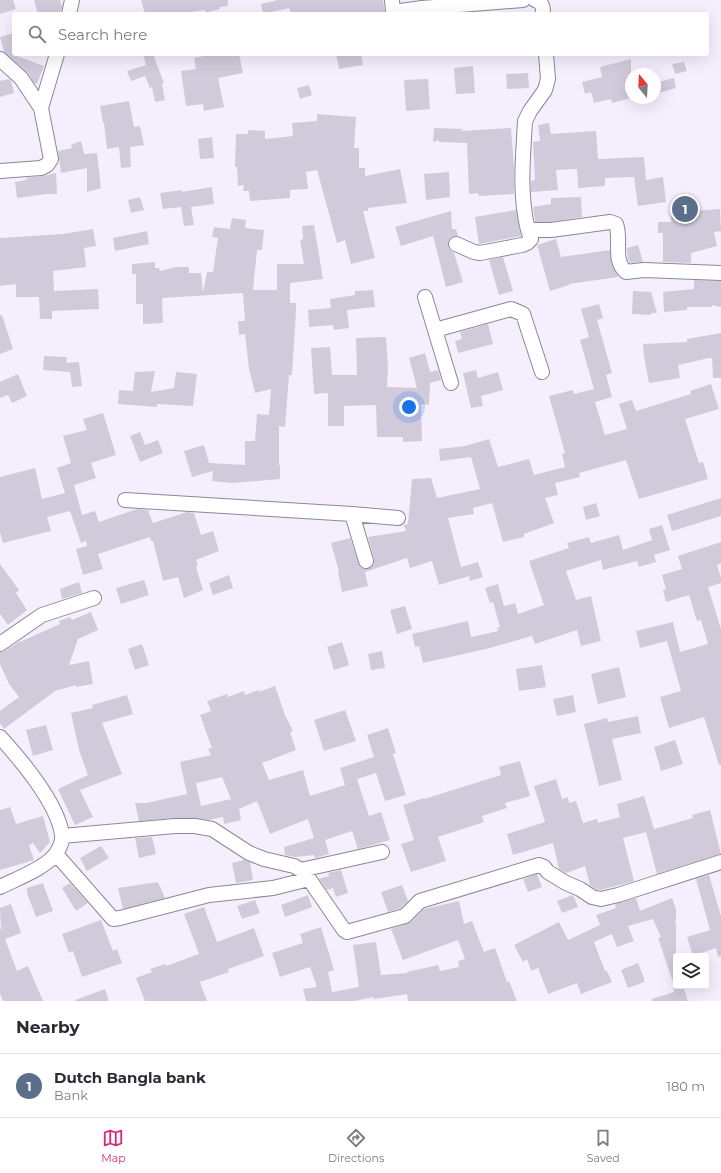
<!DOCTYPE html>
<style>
body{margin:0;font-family:Montserrat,sans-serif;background:#f7f7f7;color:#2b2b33}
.controls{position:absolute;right:12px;bottom:12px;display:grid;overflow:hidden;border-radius:4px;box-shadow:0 4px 16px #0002}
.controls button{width:36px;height:36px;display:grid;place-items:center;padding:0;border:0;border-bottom:1px solid #e1e1e2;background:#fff;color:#2b2b33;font:20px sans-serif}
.compass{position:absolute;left:625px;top:68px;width:36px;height:36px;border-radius:50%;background:#fff;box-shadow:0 4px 16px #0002;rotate:342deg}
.you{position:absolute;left:409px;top:407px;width:14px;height:14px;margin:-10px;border:3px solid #fff;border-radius:50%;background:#1a73e8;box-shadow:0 0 0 6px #1a73e833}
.badge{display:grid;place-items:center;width:26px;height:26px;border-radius:50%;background:#db2777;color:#fff;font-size:13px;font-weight:700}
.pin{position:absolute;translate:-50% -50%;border:2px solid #fff;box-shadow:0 1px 4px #0006}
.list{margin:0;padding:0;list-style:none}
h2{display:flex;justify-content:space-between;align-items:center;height:52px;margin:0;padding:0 16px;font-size:17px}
h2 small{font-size:13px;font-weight:400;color:#7c7c81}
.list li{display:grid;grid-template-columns:26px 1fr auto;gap:12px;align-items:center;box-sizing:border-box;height:64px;padding:0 16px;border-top:1px solid #e1e1e2}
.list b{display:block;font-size:15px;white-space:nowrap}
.list p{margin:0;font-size:13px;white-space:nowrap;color:#7c7c81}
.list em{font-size:13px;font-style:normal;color:#7c7c81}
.icon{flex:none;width:22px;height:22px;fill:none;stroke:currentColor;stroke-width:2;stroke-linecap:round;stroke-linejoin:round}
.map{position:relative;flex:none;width:721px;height:1001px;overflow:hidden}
.search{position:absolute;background:#fff;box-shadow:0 4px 16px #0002;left:12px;right:12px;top:12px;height:44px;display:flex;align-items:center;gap:10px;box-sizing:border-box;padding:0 14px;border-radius:4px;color:#7c7c81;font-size:15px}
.sheet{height:116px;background:#fff}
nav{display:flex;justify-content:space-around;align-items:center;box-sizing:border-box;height:56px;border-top:1px solid #e1e1e2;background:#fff;font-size:11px;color:#7c7c81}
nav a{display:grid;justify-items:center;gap:2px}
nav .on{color:#db2777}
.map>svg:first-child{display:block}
.building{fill:#d1cadb;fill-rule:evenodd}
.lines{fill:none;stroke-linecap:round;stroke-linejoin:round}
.minor-casing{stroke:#8d8696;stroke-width:16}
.minor{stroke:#fff;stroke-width:14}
</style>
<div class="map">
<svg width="721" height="1001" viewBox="0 0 721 1001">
<rect width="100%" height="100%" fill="#f5effd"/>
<path class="building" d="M 0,0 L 13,0 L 16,9 L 0,14 Z
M 34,0 L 60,0 L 62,7 L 61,11 L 51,14 L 38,14 Z
M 141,0 L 228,0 L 228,6 L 219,7 L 220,9 L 205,13 L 205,10 L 179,14 L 145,14 Z
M 278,0 L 383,0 L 385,14 L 291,14 L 289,8 L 263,14 L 261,4 Z
M 14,33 L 14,55 L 44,66 L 37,84 L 34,83 L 27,72 L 4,52 L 0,37 Z
M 143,54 L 153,54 L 164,83 L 162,84 L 165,100 L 155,102 L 152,87 L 150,88 L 145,76 L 131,81 L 127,71 L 146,65 Z
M 213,54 L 239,54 L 243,73 L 218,78 L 224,107 L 204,111 L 203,104 L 186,106 L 181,71 L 196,69 L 194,58 Z
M 336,54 L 361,54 L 363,65 L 339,69 Z
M 631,59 L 631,98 L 612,103 L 611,99 L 594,103 L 591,92 L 585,94 L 582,82 L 602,77 L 600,67 Z
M 684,62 L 687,71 L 675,74 L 672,64 Z
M 473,66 L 475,93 L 456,94 L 454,68 Z
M 528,73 L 529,88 L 507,89 L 506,74 Z
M 674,78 L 676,88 L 655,94 L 655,83 Z
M 9,79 L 11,81 L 14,93 L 0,97 L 0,81 Z
M 428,79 L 430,109 L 406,111 L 404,80 Z
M 309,85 L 312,95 L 300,99 L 297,88 Z
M 129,101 L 134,127 L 140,126 L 144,145 L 130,147 L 131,167 L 121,168 L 119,147 L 107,149 L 104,123 L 103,123 L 100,106 Z
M 317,114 L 356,117 L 354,148 L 359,148 L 359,168 L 365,168 L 365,176 L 400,169 L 407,203 L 368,208 L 368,211 L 363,211 L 375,258 L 351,264 L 345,240 L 337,243 L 317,170 L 306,172 L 308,189 L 290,190 L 290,198 L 250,201 L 249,191 L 243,191 L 244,185 L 238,186 L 237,167 L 235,167 L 236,134 L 248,134 L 248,130 L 265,131 L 265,139 L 293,136 L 292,123 L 317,121 Z
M 549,123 L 551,134 L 596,131 L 598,159 L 644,157 L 646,180 L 663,177 L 666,202 L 638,206 L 634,177 L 605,178 L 605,186 L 578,188 L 577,169 L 556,170 L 558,190 L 531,192 L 531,181 L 535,180 L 533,142 L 540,141 L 538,125 Z
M 434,128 L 464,129 L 460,131 L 511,128 L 514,167 L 514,194 L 479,196 L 478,193 L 469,194 L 467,143 L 439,142 L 439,140 L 433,142 Z
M 212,137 L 214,158 L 200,159 L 198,139 Z
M 81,141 L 84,154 L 97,153 L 101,188 L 87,192 L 87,168 L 61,173 L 58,151 L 72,148 L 71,145 Z
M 449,172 L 450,197 L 426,200 L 424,174 Z
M 56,173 L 57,194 L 46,194 L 17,198 L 15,182 L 27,180 L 26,178 L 42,176 Z
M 212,187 L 214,204 L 191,207 L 194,225 L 184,226 L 181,207 L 163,209 L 160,193 L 182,190 L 182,192 Z
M 140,197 L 144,210 L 131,213 L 128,200 Z
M 581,197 L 582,217 L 550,222 L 535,222 L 533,207 L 551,204 L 551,198 Z
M 720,209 L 721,231 L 714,232 L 717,246 L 691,253 L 691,263 L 663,262 L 663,233 L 658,233 L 658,222 L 671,222 L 671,213 L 693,214 L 693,211 Z
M 516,210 L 521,236 L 479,244 L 475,217 Z
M 451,211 L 452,229 L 456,229 L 458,236 L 451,237 L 448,241 L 448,245 L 449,249 L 454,253 L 463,282 L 446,287 L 433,236 L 401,246 L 395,227 Z
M 232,218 L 246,220 L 245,228 L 264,230 L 262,250 L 257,250 L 253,290 L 277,290 L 277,264 L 304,264 L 300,240 L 303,239 L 302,226 L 314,225 L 323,279 L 290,283 L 290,303 L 296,303 L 296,310 L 292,375 L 289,375 L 285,427 L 279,426 L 279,465 L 280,465 L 280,479 L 232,483 L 212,481 L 213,471 L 192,477 L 184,451 L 204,445 L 209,463 L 245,465 L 245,441 L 255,441 L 257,414 L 269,415 L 271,389 L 255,393 L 249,369 L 245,334 L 239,335 L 238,321 L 245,321 L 243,293 L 162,298 L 163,323 L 143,324 L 143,304 L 136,304 L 136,274 L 132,274 L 132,264 L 155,262 L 155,268 L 159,268 L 160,271 L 176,267 L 189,267 L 189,273 L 201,273 L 203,292 L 207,272 L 213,272 L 218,238 L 212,237 L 214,227 L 230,229 Z
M 93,229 L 96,246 L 84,248 L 86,267 L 53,271 L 54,291 L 98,289 L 99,309 L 52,311 L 52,319 L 40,319 L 39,297 L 16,297 L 16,284 L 0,286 L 0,238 L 63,234 Z
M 147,231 L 149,244 L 115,251 L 113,238 Z
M 556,239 L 561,257 L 610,250 L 612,265 L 618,277 L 569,284 L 569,285 L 550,291 L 537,245 Z
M 638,245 L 643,262 L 630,263 L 628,259 L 627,248 Z
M 503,257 L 513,291 L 499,295 L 489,260 Z
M 694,280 L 721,281 L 721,307 L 712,305 L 712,307 L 687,307 L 687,310 L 664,312 L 663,292 L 694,289 Z
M 373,290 L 375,307 L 347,310 L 349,328 L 334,330 L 333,325 L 309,327 L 308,310 L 331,308 L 330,299 L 355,295 L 355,291 Z
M 633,291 L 651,292 L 657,313 L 651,313 L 651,315 L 632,314 Z
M 599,304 L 603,318 L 597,320 L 612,373 L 606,375 L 612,397 L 595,402 L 605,435 L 627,429 L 619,404 L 632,400 L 636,411 L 691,394 L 690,391 L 711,384 L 719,409 L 685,419 L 699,463 L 703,462 L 708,479 L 639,499 L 626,460 L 579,473 L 580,477 L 555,483 L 558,495 L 545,498 L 554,523 L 524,534 L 524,537 L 503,542 L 492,503 L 473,508 L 474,514 L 448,518 L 461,567 L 478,562 L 483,577 L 470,581 L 469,576 L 439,585 L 432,561 L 410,568 L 407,558 L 365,572 L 368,586 L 342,592 L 338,572 L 339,572 L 331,543 L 350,538 L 360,567 L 364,569 L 372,567 L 374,563 L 374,559 L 368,537 L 406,531 L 404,525 L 408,524 L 412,479 L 431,478 L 437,498 L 480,489 L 471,457 L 440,461 L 439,449 L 465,446 L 489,439 L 498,467 L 529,459 L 534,475 L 565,467 L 562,454 L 565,453 L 549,396 L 573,390 L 574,394 L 594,389 L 580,340 L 589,337 L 581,309 Z
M 0,315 L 2,315 L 13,349 L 0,354 Z
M 488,324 L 493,344 L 458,353 L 455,341 L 462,339 L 460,332 Z
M 721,333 L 721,378 L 713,378 L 712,358 L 709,358 L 678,365 L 680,378 L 649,383 L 644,356 L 643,344 L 687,342 L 687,339 Z
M 386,337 L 388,368 L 387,387 L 417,388 L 409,358 L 425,353 L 430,372 L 438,370 L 441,380 L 430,383 L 429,405 L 421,404 L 422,441 L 403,442 L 403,437 L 377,437 L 376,405 L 344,406 L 344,426 L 328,426 L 328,393 L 314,394 L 311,348 L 330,347 L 332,375 L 357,375 L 356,338 Z
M 44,356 L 67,357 L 66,363 L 79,362 L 82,386 L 72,387 L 70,372 L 43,370 Z
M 476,370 L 478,378 L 498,372 L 503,390 L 481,396 L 483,406 L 471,408 L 463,373 Z
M 155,371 L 151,392 L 174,388 L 176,372 L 197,374 L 193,406 L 157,404 L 157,407 L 118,404 L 119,390 L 133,391 L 135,372 Z
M 18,374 L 27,396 L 12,403 L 8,395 L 0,398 L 0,382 Z
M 103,413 L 116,455 L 91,463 L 96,478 L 74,485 L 82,515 L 95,511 L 99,522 L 137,509 L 148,510 L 153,523 L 187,512 L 194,513 L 201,535 L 213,531 L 219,551 L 196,560 L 198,566 L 196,567 L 203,590 L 184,598 L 178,577 L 163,581 L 153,541 L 151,541 L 150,537 L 98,554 L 103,569 L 83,575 L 76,549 L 87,546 L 86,541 L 81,543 L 70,511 L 47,517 L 51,531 L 3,543 L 0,532 L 0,477 L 35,468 L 42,499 L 65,493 L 57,468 L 71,463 L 63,436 L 87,430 L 83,419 Z
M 140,432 L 145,445 L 158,440 L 163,453 L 140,462 L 130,436 Z
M 721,498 L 721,516 L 672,531 L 667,515 Z
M 596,503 L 600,516 L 586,520 L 583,507 Z
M 662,525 L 670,550 L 654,555 L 656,562 L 639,567 L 637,561 L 603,570 L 601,560 L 566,571 L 576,600 L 591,596 L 601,641 L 581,646 L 577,630 L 535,644 L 532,636 L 486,649 L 423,663 L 419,646 L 415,647 L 412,634 L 468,621 L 471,637 L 498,631 L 497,628 L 500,627 L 493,602 L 490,603 L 485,588 L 498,584 L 504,606 L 515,603 L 518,614 L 544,605 L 529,561 L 569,548 L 567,543 L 589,537 L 591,543 L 619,535 L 623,550 L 652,540 L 649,529 Z
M 721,542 L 721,563 L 717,565 L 721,577 L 721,583 L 708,587 L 721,629 L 721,765 L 719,765 L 704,717 L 669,728 L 660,697 L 681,691 L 667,641 L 640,648 L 636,631 L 673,622 L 680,652 L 708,644 L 701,620 L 697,621 L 689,595 L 666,602 L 663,590 L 666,589 L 662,575 L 682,569 L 678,556 Z
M 0,564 L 19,590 L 16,593 L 27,610 L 8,625 L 0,614 Z
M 229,575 L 233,588 L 213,595 L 209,583 Z
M 144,580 L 149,595 L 121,604 L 116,588 Z
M 79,582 L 82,593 L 62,599 L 60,589 Z
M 405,606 L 412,629 L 397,634 L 390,610 Z
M 91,612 L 98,630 L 78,639 L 69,665 L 89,661 L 93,684 L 76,687 L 76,685 L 55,691 L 4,729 L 0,723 L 0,711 L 19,697 L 9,684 L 0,664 L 0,652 L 5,651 L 20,641 L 20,642 L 60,624 L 59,621 L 70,617 L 72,620 Z
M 342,642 L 349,665 L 334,670 L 327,647 Z
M 142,644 L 149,665 L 135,670 L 128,649 Z
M 382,651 L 385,668 L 371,670 L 368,654 Z
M 542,665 L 546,687 L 519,691 L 516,669 Z
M 619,667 L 626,697 L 598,704 L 591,674 Z
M 275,686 L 285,715 L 293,731 L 290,732 L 296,750 L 262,763 L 269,780 L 303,770 L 310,796 L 345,785 L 340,768 L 374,757 L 367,735 L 388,728 L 396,753 L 393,754 L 406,795 L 385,801 L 376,773 L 357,779 L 369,816 L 381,812 L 390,840 L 358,849 L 352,831 L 325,840 L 329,854 L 315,858 L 314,855 L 295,857 L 285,855 L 284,847 L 314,838 L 308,819 L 270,834 L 257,801 L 239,809 L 241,820 L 224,824 L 223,817 L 208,820 L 195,818 L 175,818 L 139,821 L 135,803 L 146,803 L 187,794 L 180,762 L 211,755 L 208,749 L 212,748 L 200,715 L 211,711 L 207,701 L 227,694 L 228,697 L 244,691 L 245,695 L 259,690 L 259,692 ZM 222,777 L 231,799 L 201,806 L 196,783 Z
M 127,695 L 133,714 L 102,723 L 122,774 L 80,790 L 93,817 L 75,825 L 58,789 L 88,775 L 79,750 L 71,713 L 93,708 L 92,705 Z
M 573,695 L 576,712 L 557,716 L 553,699 Z
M 345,710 L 356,741 L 324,751 L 314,720 Z
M 638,716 L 641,733 L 612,739 L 622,780 L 599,786 L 584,724 L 607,718 L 608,722 Z
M 46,725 L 53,750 L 33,756 L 26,730 Z
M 675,740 L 683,764 L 661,771 L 654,747 Z
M 520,761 L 530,796 L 505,803 L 507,808 L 482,816 L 484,822 L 438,837 L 446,861 L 411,872 L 401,844 L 414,840 L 403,805 L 424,798 L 424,799 L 501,775 L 499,767 Z
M 556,779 L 562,799 L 568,797 L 569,803 L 576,801 L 583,823 L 597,819 L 598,823 L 620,817 L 617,804 L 644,796 L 654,829 L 693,818 L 692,815 L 710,810 L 721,854 L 657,874 L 646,832 L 623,838 L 634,881 L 601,890 L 595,889 L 590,885 L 585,866 L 566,873 L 559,869 L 553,843 L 513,855 L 507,834 L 545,822 L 534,786 Z
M 10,807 L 16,824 L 43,816 L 50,842 L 40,853 L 33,843 L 29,845 L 34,860 L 0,870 L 0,810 Z
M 152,837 L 156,854 L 139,858 L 135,838 Z
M 101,846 L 109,858 L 87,871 L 80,858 Z
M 244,860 L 250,862 L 253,880 L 236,883 L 232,863 Z
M 341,870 L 348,893 L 336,897 L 333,888 L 327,890 L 319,879 L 329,876 L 328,873 Z
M 537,874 L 542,887 L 528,892 L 523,879 Z
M 709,875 L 721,916 L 721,956 L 718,957 L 716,948 L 693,956 L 687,937 L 710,930 L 696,879 Z
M 158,882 L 165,898 L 123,909 L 118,888 Z
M 43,883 L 53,911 L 36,917 L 27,893 L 27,888 Z
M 70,883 L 88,903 L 76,911 L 62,888 Z
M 402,885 L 408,901 L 401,908 L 388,912 L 381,892 Z
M 308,895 L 312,907 L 285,917 L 281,905 Z
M 573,895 L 578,907 L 562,913 L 557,901 Z
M 636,898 L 640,911 L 672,898 L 676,909 L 676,920 L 675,920 L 676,924 L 676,985 L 674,985 L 658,938 L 661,937 L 653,919 L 628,926 L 634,941 L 617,947 L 612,934 L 594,942 L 605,971 L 607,971 L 612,982 L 581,994 L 577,983 L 548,994 L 538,968 L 531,971 L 527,959 L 523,962 L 514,945 L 559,922 L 568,940 L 600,925 L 596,915 L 616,908 L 615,904 Z
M 255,900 L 260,913 L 242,919 L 237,906 Z
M 459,901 L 464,924 L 472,921 L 484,952 L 495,948 L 507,982 L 509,981 L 517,1001 L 408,1001 L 407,994 L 374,999 L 373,997 L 355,1001 L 306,1001 L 303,989 L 317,987 L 310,967 L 280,977 L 272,953 L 303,943 L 300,934 L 321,927 L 334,970 L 328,972 L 332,992 L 359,987 L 353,945 L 376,942 L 381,975 L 407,973 L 407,972 L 438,965 L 440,971 L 459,967 L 458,961 L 465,959 L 458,940 L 403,960 L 391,929 L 411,922 L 424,909 Z
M 11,904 L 21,933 L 5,939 L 17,971 L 28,966 L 43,1001 L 3,1001 L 0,993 L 0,929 L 1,929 L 0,908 Z
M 204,907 L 217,942 L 254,928 L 264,956 L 228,969 L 229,972 L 200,982 L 207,1001 L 145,1001 L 136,978 L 152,972 L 150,969 L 165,964 L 166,966 L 199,954 L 184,914 Z
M 101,920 L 113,951 L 117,949 L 122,963 L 82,977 L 73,951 L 69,953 L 62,934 Z
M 638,963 L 644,978 L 644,982 L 628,988 L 621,970 Z
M 673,986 L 683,986 L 688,1001 L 652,1001 L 652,999 L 674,992 Z
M 105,989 L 109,1001 L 75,1001 L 75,1000 Z"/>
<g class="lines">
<defs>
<path id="minor" d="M 392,0 L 393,12 L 422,8 L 523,0
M 535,0 C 543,3 543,7 543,14
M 69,14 L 72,0
M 546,54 L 548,79 L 545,90 L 530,111 L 525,121 C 523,158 519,194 528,230 L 551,230 L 610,222 L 616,224 C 622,239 612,260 626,272 L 644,270 L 721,273
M 0,59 L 21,78 L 41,108
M 0,171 L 41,168 L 47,165 L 51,159 L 41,108 L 57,54
M 456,244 L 474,252 L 480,253 L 522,245 L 527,243 L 531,239 L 528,230
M 425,297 L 451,383
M 435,330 L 511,309 L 523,314 L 542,372
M 125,500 L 352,514 L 366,561
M 352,514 L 398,518
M 0,644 L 42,615 L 94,598
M 0,737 C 21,760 58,804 62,835 C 63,841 60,847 57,852 C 48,867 16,879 0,887
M 62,836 L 175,826 L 195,826 L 212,829 L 249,853 L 264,859 L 294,866 L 301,870 L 382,852
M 56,854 L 113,919 L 120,918 L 209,895 L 273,888 L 309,879 L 344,930 L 347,932 L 405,916 L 420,901 L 539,865 L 544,867 L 548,872 L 566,883 L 580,889 L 592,897 L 601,899 L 618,895 L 721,862"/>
</defs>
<use href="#minor" class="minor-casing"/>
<use href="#minor" class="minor"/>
</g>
</svg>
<div class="controls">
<button><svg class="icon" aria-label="layers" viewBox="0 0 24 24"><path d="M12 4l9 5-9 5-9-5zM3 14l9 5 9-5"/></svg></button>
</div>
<svg class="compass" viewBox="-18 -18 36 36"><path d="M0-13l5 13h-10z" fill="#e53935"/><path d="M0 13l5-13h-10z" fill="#7c7c81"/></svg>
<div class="you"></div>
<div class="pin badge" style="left:685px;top:209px;background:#5c6f8a">1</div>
<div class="search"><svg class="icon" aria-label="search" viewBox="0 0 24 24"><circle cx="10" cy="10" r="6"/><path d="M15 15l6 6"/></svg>Search here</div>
</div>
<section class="sheet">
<h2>Nearby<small></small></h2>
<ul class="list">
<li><span class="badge" style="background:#5c6f8a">1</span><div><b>Dutch Bangla bank</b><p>Bank</p></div><em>180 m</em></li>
</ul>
</section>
<nav>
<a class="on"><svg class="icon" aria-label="map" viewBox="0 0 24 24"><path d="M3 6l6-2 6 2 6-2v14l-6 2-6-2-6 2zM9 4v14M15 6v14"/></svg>Map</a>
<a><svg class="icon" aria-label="directions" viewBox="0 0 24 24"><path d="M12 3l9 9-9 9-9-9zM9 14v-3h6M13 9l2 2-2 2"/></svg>Directions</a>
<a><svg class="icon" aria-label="saved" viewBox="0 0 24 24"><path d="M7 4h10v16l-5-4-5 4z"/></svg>Saved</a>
</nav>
